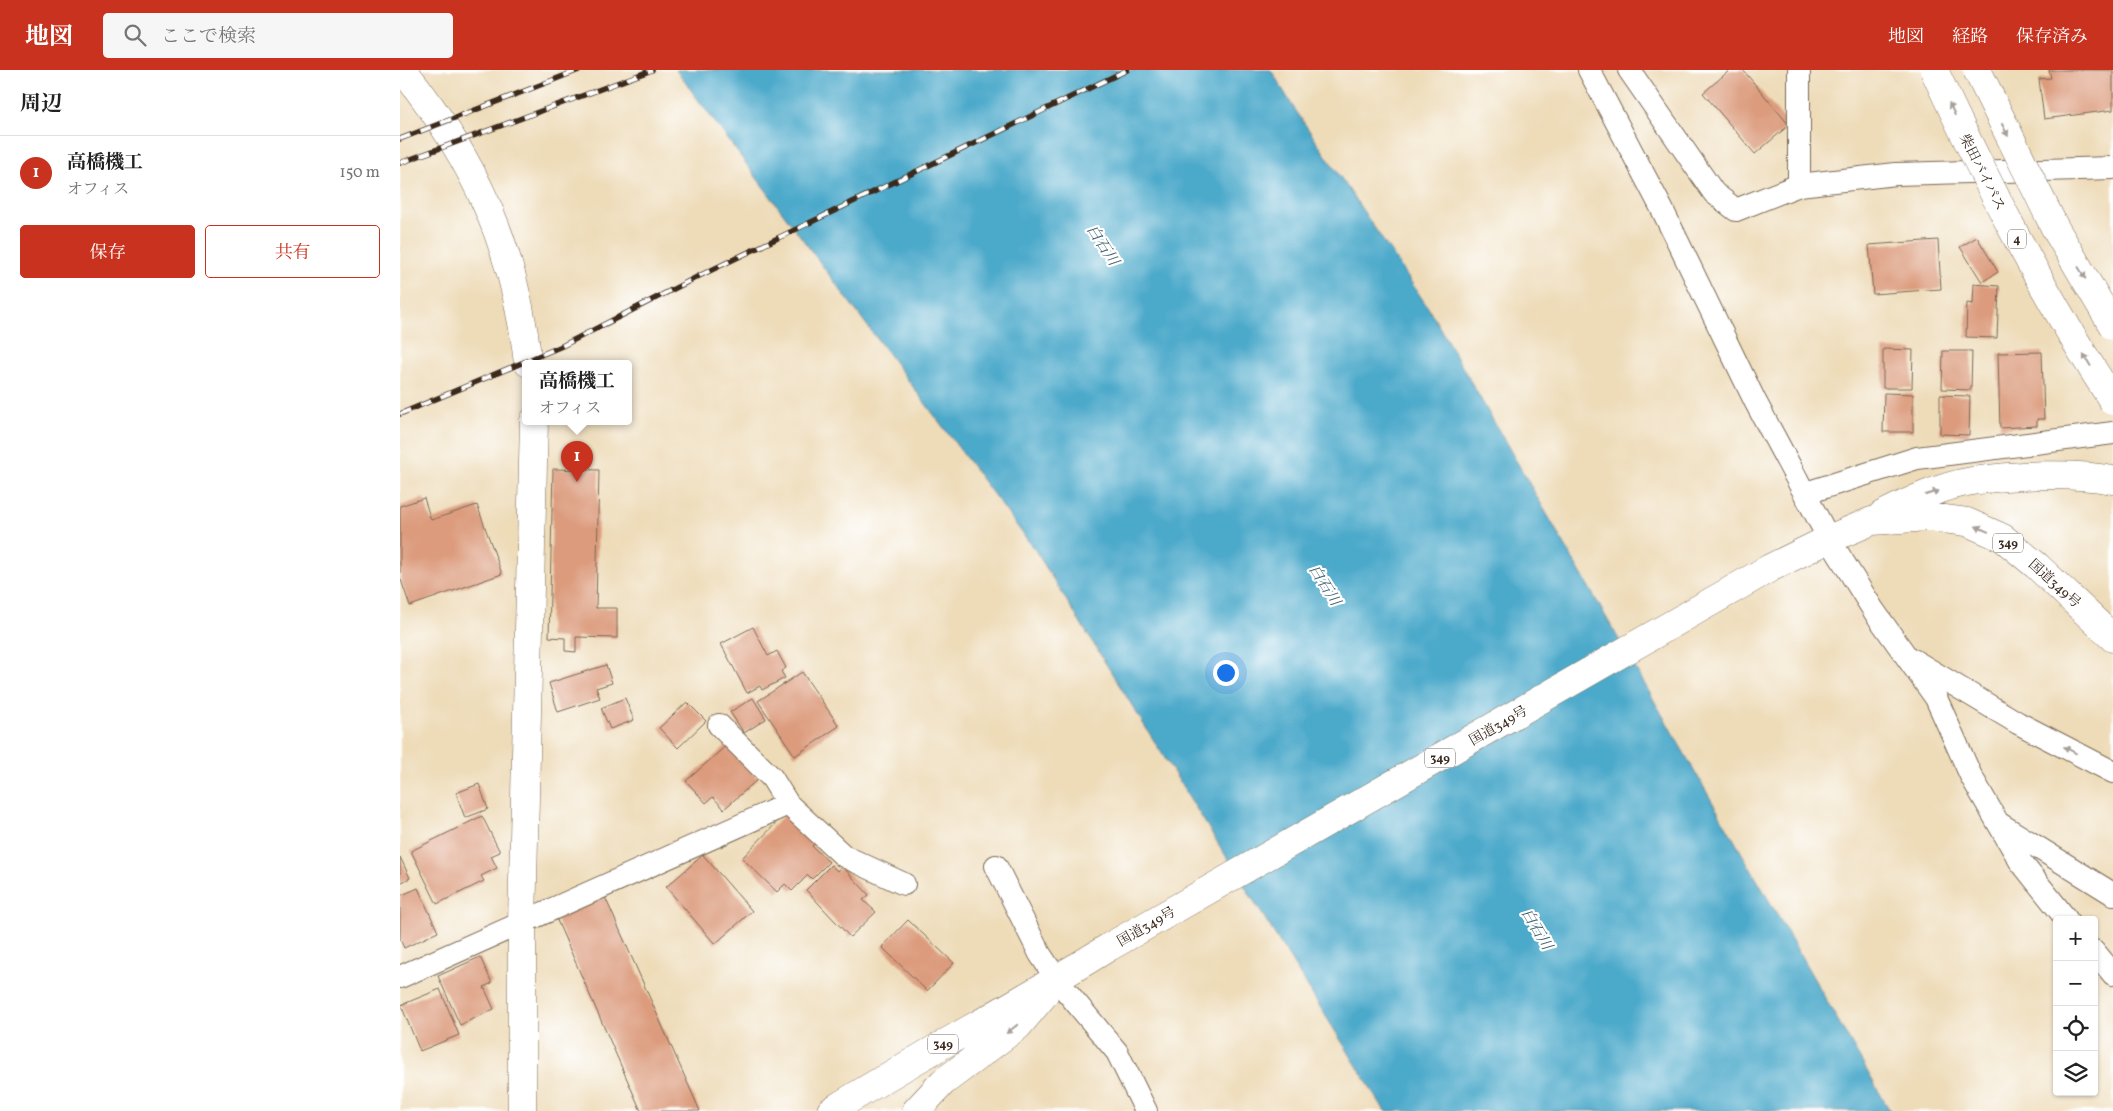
<!DOCTYPE html>
<html lang="ja">
<meta charset="utf-8">
<style>
body{margin:0;font-family:Vollkorn,"Noto Serif JP",serif;background:#f6f6f6;color:#222}
.controls{position:absolute;right:15px;bottom:15px;display:grid;overflow:hidden;border-radius:5px;box-shadow:0 1px 4px #0004}
.controls button{width:45px;height:45px;display:grid;place-items:center;padding:0;border:0;border-bottom:1px solid #e0e0e0;background:#fff;color:#222;font:25px sans-serif}
.you{position:absolute;left:825px;top:602px;width:18px;height:18px;margin:-12px;border:4px solid #fff;border-radius:50%;background:#1a73e8;box-shadow:0 0 0 8px #1a73e833}
.badge{display:grid;place-items:center;width:32px;height:32px;border-radius:50%;background:#c8321e;color:#fff;font-size:16px;font-weight:700}
.pin{position:absolute;translate:-50% -41px;filter:drop-shadow(0 1px 2px #0008)}
.pin::after{content:'';position:absolute;top:26px;width:18px;height:15px;background:inherit;clip-path:polygon(0 0,100% 0,50% 100%)}
.popup{position:absolute;left:122px;top:290px;width:110px;height:65px;box-sizing:border-box;display:grid;place-content:center;border-radius:5px;background:#fff;filter:drop-shadow(0 1px 4px #0005);font-size:16px;white-space:nowrap;color:#767676}
.popup b{font-size:19px;color:#222}
.popup::after{content:'';position:absolute;left:50%;top:100%;margin-left:-10px;border:10px solid transparent;border-top-color:#fff}
.list{margin:0;padding:0;list-style:none}
h2{display:flex;justify-content:space-between;align-items:center;height:65px;margin:0;padding:0 20px;font-size:21px}
h2 small{font-size:16px;font-weight:400;color:#767676}
.list li{display:grid;grid-template-columns:32px 1fr auto;gap:15px;align-items:center;box-sizing:border-box;height:75px;padding:0 20px;border-top:1px solid #e0e0e0}
.list b{display:block;font-size:19px;white-space:nowrap}
.list p{margin:0;font-size:16px;white-space:nowrap;color:#767676}
.list em{font-size:16px;font-style:normal;color:#767676}
.actions{display:flex;gap:10px;padding:15px 20px}
.actions a{flex:1;padding:11px 0;border:1px solid #c8321e;border-radius:5px;text-align:center;font-size:18px;color:#c8321e}
.actions .main{background:#c8321e;color:#fff}
.icon{flex:none;width:28px;height:28px;fill:none;stroke:currentColor;stroke-width:2;stroke-linecap:round;stroke-linejoin:round}
.map{position:relative;flex:none;width:1713px;height:1041px;overflow:hidden}
header{display:flex;align-items:center;gap:30px;box-sizing:border-box;height:70px;padding:0 25px;background:#c8321e;color:#fff}
header strong{font-size:24px}
nav{display:flex;gap:28px;margin-inline-start:auto;font-size:18px}
.search{width:350px;height:45px;background:#f6f6f6;display:flex;align-items:center;gap:12px;box-sizing:border-box;padding:0 18px;border-radius:5px;color:#767676;font-size:19px}
main{display:flex}
aside{flex:1;background:#fff}
.map>svg:first-child{display:block}
.water{fill:#4ba9ca;stroke:#436a74}
.building{fill:#dc9b7d}
.lines{fill:none;stroke-linecap:round;stroke-linejoin:round}
.street-casing{stroke:#7a6854;stroke-width:24}
.secondary-casing{stroke:#7a6854;stroke-width:29}
.highway-casing{stroke:#7a6854;stroke-width:29}
.street{stroke:#fff;stroke-width:22}
.secondary{stroke:#fff;stroke-width:28}
.highway{stroke:#fff;stroke-width:28}
.rail-casing{stroke:#3b2a1e;stroke-width:5.5}
.rail{stroke:#fff;stroke-width:4;stroke-dasharray:11;stroke-linecap:butt}
.highway-bridge-casing{stroke:#7a6854;stroke-width:29;stroke-linecap:butt}
.highway-bridge{stroke:#fff;stroke-width:28}
.oneway{fill:#a79f9a}
.labels{text-anchor:middle;stroke-width:4.5;stroke-linejoin:round;paint-order:stroke}
.shield{fill:#fff;stroke:#766a62;stroke-width:1}
.shield-label{font-size:12px;font-weight:bold;fill:#3b2a1e}
.street-label{font-size:14px;fill:#3b2a1e;stroke:#fff}
.water-label{font-size:15px;font-style:italic;fill:#42636b;stroke:#fff}
</style>
<header>
<strong>地図</strong>
<div class="search"><svg class="icon" aria-label="search" viewBox="0 0 24 24"><circle cx="10" cy="10" r="6"/><path d="M15 15l6 6"/></svg>ここで検索</div>
<nav><a>地図</a><a>経路</a><a>保存済み</a></nav>
</header>
<main>
<aside>
<h2>周辺<small></small></h2>
<ul class="list">
<li><span class="badge">1</span><div><b>高橋機工</b><p>オフィス</p></div><em>150 m</em></li>
</ul>
<div class="actions"><a class="main">保存</a><a>共有</a></div>
</aside>
<div class="map">
<svg width="1713" height="1041" viewBox="0 0 1713 1041">
<rect width="100%" height="100%" fill="#fff"/>
<filter id="ink" filterUnits="userSpaceOnUse"><feTurbulence type="fractalNoise" baseFrequency=".02" numOctaves="2"/><feDisplacementMap in="SourceGraphic" scale="10" xChannelSelector="R" yChannelSelector="G"/><feConvolveMatrix kernelMatrix="1 2 1 2 8 2 1 2 1" color-interpolation-filters="sRGB"/></filter>
<filter id="wash" filterUnits="userSpaceOnUse"><feTurbulence type="fractalNoise" baseFrequency=".0096" numOctaves="4" result="noise"/><feDisplacementMap in="SourceGraphic" scale="20" xChannelSelector="R" yChannelSelector="G"/><feGaussianBlur stdDeviation="1.12" result="paint"/><feColorMatrix in="noise" values="0 0 0 0 0 0 0 0 0 0 0 0 0 0 0 0 0 1.4 0 .05"/><feComposite in="paint" operator="in"/></filter>
<g filter="url(#wash)">
<rect width="100%" height="100%" fill="#eedcb9"/>
<path class="water" d="M 276,0 L 871,0 L 892,35 L 1029,239 L 1490,1041 L 985,1041 L 635,480 Z"/>
<g id="blocks">
<path class="building" d="M 1330,0 L 1343,0 L 1389,55 L 1355,84 L 1303,23 Z
M 1649,0 L 1713,0 L 1713,40 L 1644,49 L 1639,9 L 1651,8 Z
M 1577,167 L 1598,202 L 1582,212 L 1560,177 Z
M 1538,170 L 1541,219 L 1473,224 L 1469,175 Z
M 1574,214 L 1599,216 L 1597,268 L 1566,267 L 1567,233 L 1573,234 Z
M 1483,279 L 1513,280 L 1512,318 L 1483,318 Z
M 1543,281 L 1572,281 L 1571,320 L 1542,319 Z
M 1642,282 L 1644,349 L 1637,349 L 1637,356 L 1600,358 L 1598,283 Z
M 1484,323 L 1513,324 L 1513,362 L 1483,362 Z
M 1540,325 L 1570,326 L 1569,365 L 1540,364 Z
M 153,399 L 199,400 L 196,538 L 217,538 L 217,568 L 176,567 L 176,582 L 165,581 L 165,568 L 149,567 Z
M 24,428 L 31,450 L 77,435 L 102,504 L 10,536 L 0,507 L 0,436 Z
M 353,557 L 368,586 L 377,581 L 386,598 L 381,601 L 385,608 L 362,620 L 360,616 L 347,623 L 321,574 Z
M 206,595 L 212,613 L 196,618 L 200,628 L 158,642 L 149,613 Z
M 402,602 L 439,656 L 395,686 L 358,631 Z
M 225,628 L 234,650 L 210,659 L 201,638 Z
M 353,628 L 366,649 L 344,663 L 330,642 Z
M 287,632 L 306,651 L 278,678 L 259,658 Z
M 328,674 L 358,709 L 324,739 L 313,727 L 306,733 L 286,711 Z
M 79,714 L 88,739 L 65,748 L 56,723 Z
M 385,744 L 415,773 L 412,776 L 429,792 L 412,809 L 408,805 L 392,821 L 385,814 L 377,822 L 342,788 Z
M 82,746 L 100,782 L 91,786 L 97,798 L 81,806 L 84,811 L 37,834 L 11,781 Z
M 303,785 L 352,841 L 315,874 L 266,817 Z
M 0,787 L 10,808 L 0,813 Z
M 431,795 L 437,801 L 442,796 L 469,825 L 463,830 L 476,842 L 450,867 L 406,820 Z
M 18,818 L 38,862 L 4,878 L 0,869 L 0,826 Z
M 205,827 L 300,1041 L 241,1041 L 156,848 Z
M 508,850 L 554,893 L 527,921 L 482,877 Z
M 80,887 L 92,913 L 84,917 L 94,939 L 60,955 L 38,906 Z
M 40,919 L 59,965 L 20,981 L 1,935 Z"/>
</g>
</g>
<g filter="url(#ink)">
<use href="#blocks" fill-opacity="0" stroke="#7a6854" stroke-width="1"/>
<g class="lines">
<defs>
<path id="street" d="M 1189,0 L 1262,139 L 1355,331 L 1429,469 L 1474,541 L 1536,628 L 1571,706 L 1620,791 L 1667,850
M 1229,0 L 1314,123 L 1336,140 L 1399,115 L 1496,104 L 1713,98
M 1399,115 L 1399,0
M 1406,423 L 1517,388 L 1713,363
M 1513,590 L 1618,653 L 1713,702
M 319,655 L 372,708 L 388,734
M 1600,754 L 1713,824
M 596,796 L 640,884 L 657,910 L 717,982 L 746,1041
M 1694,881 L 1713,904
M 0,907 L 388,734 L 444,786 L 504,814"/>
<path id="secondary" d="M 3,0 C 75,90 115,178 128,293
M 122,1041 L 122,852 L 134,351"/>
<path id="highway" d="M 1482,445 C 1510,431 1541,416 1572,411 C 1612,405 1673,402 1713,410
M 431,1041 C 522,984 618,934 709,877 L 1370,498 L 1429,469 L 1472,451 L 1529,447 L 1567,452 L 1603,468 L 1637,496 L 1713,568
M 516,1041 L 543,1012 L 618,956 L 644,925"/>
</defs>
<use href="#street" class="street-casing"/>
<use href="#secondary" class="secondary-casing"/>
<use href="#highway" class="highway-casing"/>
<use href="#street" class="street"/>
<use href="#secondary" class="secondary"/>
<use href="#highway" class="highway"/>
<defs>
<path id="rail" d="M 0,69 L 179,0
M 0,93 L 252,0
M 0,344 L 162,276 L 299,206 L 727,0"/>
</defs>
<use href="#rail" class="rail-casing"/>
<use href="#rail" class="rail"/>
<defs>
<path id="highway-bridge" d="M 1534,0 C 1587,114 1644,226 1713,331
M 1577,0 L 1655,158 L 1713,256"/>
</defs>
<use href="#highway-bridge" class="highway-bridge-casing"/>
<use href="#highway-bridge" class="highway-bridge"/>
</g>
<defs><path id="oneway-solid" d="M-6-.8H1V-3.2L6.5 0L1 3.2V.8H-6Z" transform="scale(1.25)"/></defs>
<g class="oneway">
<use href="#oneway-solid" transform="translate(1552 39) rotate(-115)"/>
<use href="#oneway-solid" transform="translate(1605 60) rotate(63)"/>
<use href="#oneway-solid" transform="translate(1682 203) rotate(59)"/>
<use href="#oneway-solid" transform="translate(1687 290) rotate(-121)"/>
<use href="#oneway-solid" transform="translate(1532 423) rotate(-17)"/>
<use href="#oneway-solid" transform="translate(1582 459) rotate(-156)"/>
<use href="#oneway-solid" transform="translate(1670 680) rotate(-152)"/>
<use href="#oneway-solid" transform="translate(612 959) rotate(142)"/>
</g>
</g>
<g class="labels">
<g class="shield">
<rect x="1608" y="159.5" width="18" height="19" rx="4"/>
<rect x="1593" y="463.5" width="30" height="19" rx="4"/>
<rect x="1025" y="678.5" width="30" height="19" rx="4"/>
<rect x="528" y="964.5" width="30" height="19" rx="4"/>
</g>
<g class="shield-label">
<text x="1617" y="173">4</text>
<text x="1608" y="477">349</text>
<text x="1040" y="692">349</text>
<text x="543" y="978">349</text>
</g>
<g class="street-label">
<text transform="translate(1583 102) rotate(63)" y="5">柴田バイパス</text>
<text transform="translate(1655 513) rotate(42)" y="5">国道349号</text>
<text transform="translate(1098 655) rotate(-30)" y="5">国道349号</text>
<text transform="translate(746 856) rotate(-30)" y="5">国道349号</text>
</g>
<g class="water-label">
<text transform="translate(703 175) rotate(57)" y="5">白石川</text>
<text transform="translate(925 515) rotate(58)" y="5">白石川</text>
<text transform="translate(1137 859) rotate(59)" y="5">白石川</text>
</g>
</g>
</svg>
<div class="controls">
<button>+</button>
<button>−</button>
<button><svg class="icon" aria-label="locate" viewBox="0 0 24 24"><circle cx="12" cy="12" r="6"/><path d="M12 2v4M12 18v4M2 12h4M18 12h4"/></svg></button>
<button><svg class="icon" aria-label="layers" viewBox="0 0 24 24"><path d="M12 4l9 5-9 5-9-5zM3 14l9 5 9-5"/></svg></button>
</div>
<div class="you"></div>
<div class="pin badge" style="left:177px;top:412px">1</div>
<div class="popup"><b>高橋機工</b>オフィス</div>
</div>
</main>
